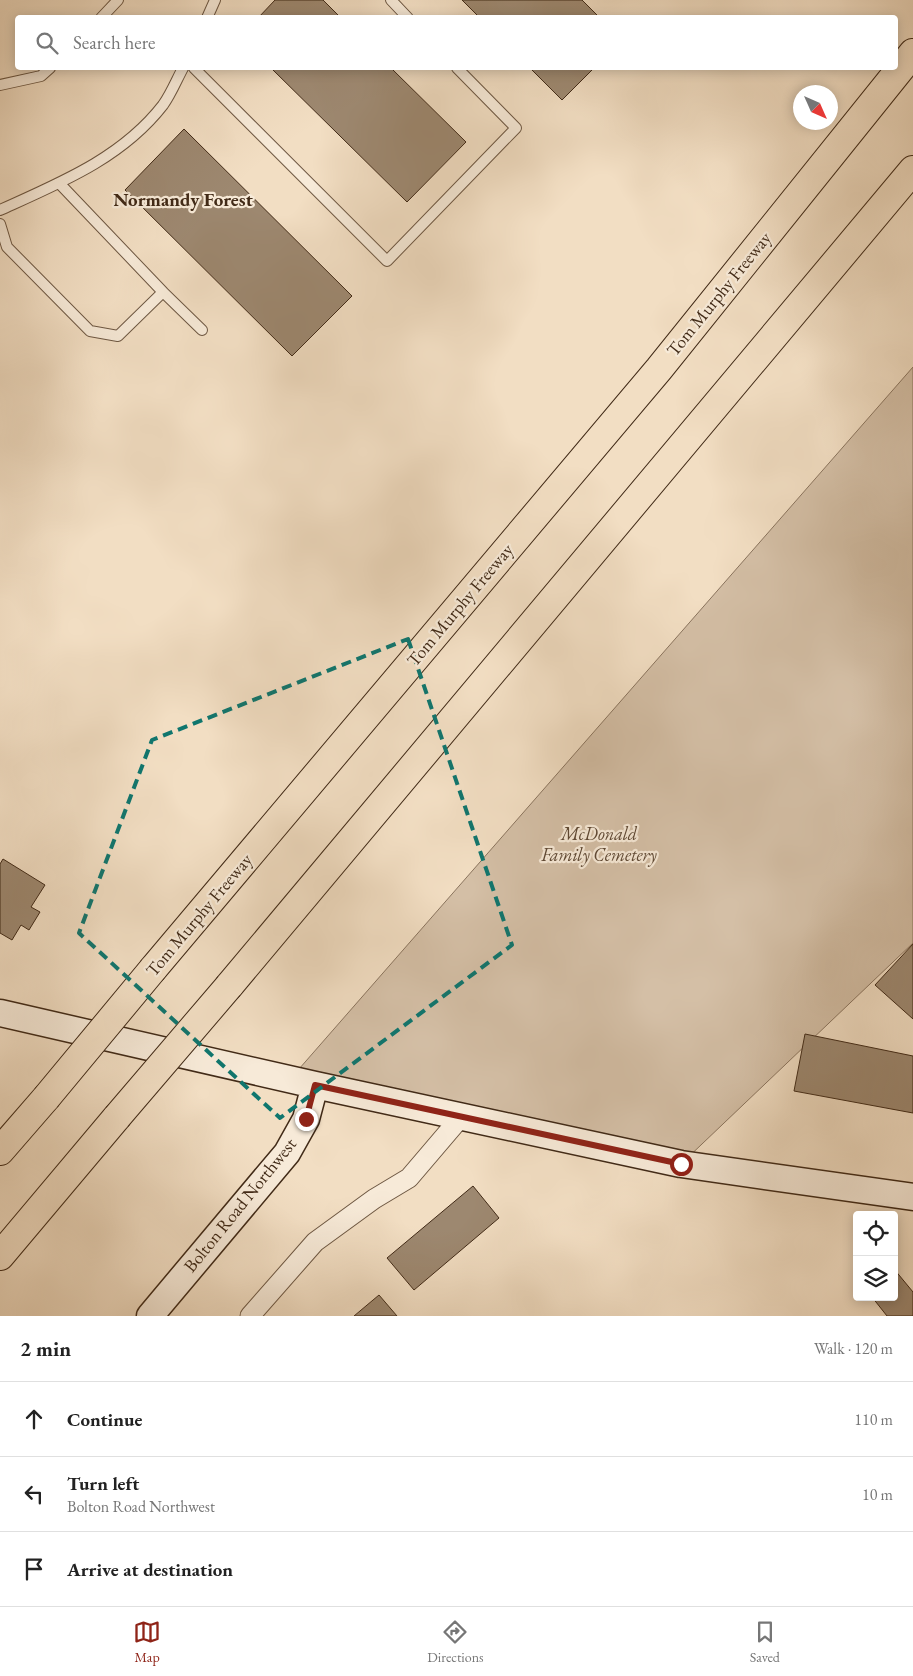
<!DOCTYPE html>
<meta charset="utf-8">
<style>
body{margin:0;font-family:"EB Garamond",serif;background:#f2f2f2;color:#222}
.controls{position:absolute;right:15px;bottom:15px;display:grid;overflow:hidden;border-radius:5px;box-shadow:0 2px 12px #0003}
.controls button{width:45px;height:45px;display:grid;place-items:center;padding:0;border:0;border-bottom:1px solid #e0e0e0;background:#fff;color:#222;font:25px sans-serif}
.compass{position:absolute;left:793px;top:85px;width:45px;height:45px;border-radius:50%;background:#fff;box-shadow:0 2px 12px #0003;rotate:135deg}
.stop{position:absolute;width:15px;height:15px;margin:-11px;border:4px solid #8f2418;border-radius:50%;background:#fff}
.stop.end{background:#8f2418;border-color:#fff;box-shadow:0 1px 5px #0008}
.list{margin:0;padding:0;list-style:none}
h2{display:flex;justify-content:space-between;align-items:center;height:65px;margin:0;padding:0 20px;font-size:21px}
h2 small{font-size:16px;font-weight:400;color:#767676}
.list li{display:grid;grid-template-columns:32px 1fr auto;gap:15px;align-items:center;box-sizing:border-box;height:75px;padding:0 20px;border-top:1px solid #e0e0e0}
.list b{display:block;font-size:19px;white-space:nowrap}
.list p{margin:0;font-size:16px;white-space:nowrap;color:#767676}
.list em{font-size:16px;font-style:normal;color:#767676}
.icon{flex:none;width:28px;height:28px;fill:none;stroke:currentColor;stroke-width:2;stroke-linecap:round;stroke-linejoin:round}
.map{position:relative;flex:none;width:913px;height:1316px;overflow:hidden}
.search{position:absolute;background:#fff;box-shadow:0 2px 12px #0003;left:15px;right:15px;top:15px;height:55px;display:flex;align-items:center;gap:12px;box-sizing:border-box;padding:0 18px;border-radius:5px;color:#767676;font-size:19px}
.sheet{height:290px;background:#fff}
nav{display:flex;justify-content:space-around;align-items:center;box-sizing:border-box;height:70px;border-top:1px solid #e0e0e0;background:#fff;font-size:14px;color:#767676}
nav a{display:grid;justify-items:center;gap:2px}
nav .on{color:#8f2418}
.map>svg:first-child{display:block}
.green{fill:#d4bfa6;stroke:#8a745e}
.building{fill:#9d8870;stroke:#412a17}
.lines{fill:none;stroke-linecap:round;stroke-linejoin:round}
.lane-casing{stroke:#6d5742;stroke-width:12}
.street-casing{stroke:#6d5742;stroke-width:21}
.secondary-casing{stroke:#412a17;stroke-width:29}
.highway-casing{stroke:#412a17;stroke-width:30}
.lane{stroke:#f7ead8;stroke-width:10}
.street{stroke:#f7ead8;stroke-width:19}
.secondary{stroke:#f7ead8;stroke-width:26}
.highway{stroke:#f2dec3;stroke-width:28}
.highway-bridge-casing{stroke:#412a17;stroke-width:30;stroke-linecap:butt}
.highway-bridge{stroke:#f2dec3;stroke-width:28}
.route{stroke:#8f2418;stroke-width:6}
.marked{fill:none;stroke:#0f766e;stroke-width:4;stroke-dasharray:10 6;stroke-linejoin:round}
.labels{text-anchor:middle;stroke-width:4.5;stroke-linejoin:round;paint-order:stroke}
.street-label{font-size:18px;fill:#412a17;stroke:#f7ead8}
.park-label{font-size:18px;font-style:italic;fill:#5e4834;stroke:#f7ead8}
.neighbourhood-label{font-size:19px;font-weight:bold;fill:#412a17;stroke:#f7ead8}
</style>
<div class="map">
<svg width="913" height="1316" viewBox="0 0 913 1316">
<rect width="100%" height="100%" fill="#f2dec3"/>
<filter id="stains"><feTurbulence type="fractalNoise" baseFrequency=".004" numOctaves="4"/><feColorMatrix values="0 0 0 0 .2 0 0 0 0 .09 0 0 0 0 .02 0 0 0 .5 -.17"/></filter>
<radialGradient id="worn" r=".72"><stop offset=".6" stop-color="#630" stop-opacity="0"/><stop offset="1" stop-color="#630" stop-opacity=".3"/></radialGradient>
<path class="green" d="M 913,367 L 913,943 L 681,1164 L 285,1085 Z"/>
<path class="building" d="M 275,0 L 323,0 L 341,18 L 258,18 Z
M 462,0 L 582,0 L 600,18 L 480,18 Z
M 271,68 L 391,68 L 466,142 L 407,202 Z
M 530,68 L 594,68 L 562,100 Z
M 184,129 L 352,296 L 292,356 L 125,190 Z
M 3,859 L 45,885 L 31,907 L 40,912 L 29,930 L 21,925 L 12,940 L 0,933 L 0,864 Z
M 913,944 L 913,1019 L 875,985 Z
M 805,1034 L 913,1056 L 913,1113 L 794,1091 Z
M 473,1186 L 499,1218 L 414,1290 L 387,1258 Z
M 894,1269 L 913,1292 L 913,1316 L 887,1316 L 872,1297 L 894,1297 Z
M 379,1295 L 397,1316 L 354,1316 Z"/>
<g class="lines">
<defs>
<path id="lane" d="M 391,0 L 408,18
M 101,18 L 118,0
M 207,18 L 215,0
M 194,68 L 387,261 L 516,128 L 457,68
M 0,85 L 41,76 L 50,68
M 0,210 C 60,183 122,158 163,105 C 171,94 177,79 183,68
M 0,224 L 7,247 L 90,331 L 118,336 L 163,292 L 59,183
M 163,292 L 202,330"/>
<path id="street" d="M 250,1316 L 315,1242 L 374,1199 L 409,1178 L 461,1117"/>
<path id="secondary" d="M 0,1013 L 315,1085 L 681,1164 L 913,1197
M 150,1316 L 287,1153 L 306,1119 L 315,1085"/>
<path id="highway" d="M 153,969 L 659,369 L 913,53
M 229,986 L 913,170
M 0,1151 L 46,1098
M 0,1256 L 117,1117"/>
</defs>
<use href="#lane" class="lane-casing"/>
<use href="#street" class="street-casing"/>
<use href="#secondary" class="secondary-casing"/>
<use href="#highway" class="highway-casing"/>
<use href="#lane" class="lane"/>
<use href="#street" class="street"/>
<use href="#secondary" class="secondary"/>
<use href="#highway" class="highway"/>
<defs>
<path id="highway-bridge" d="M 46,1098 L 153,969
M 117,1117 L 229,986"/>
</defs>
<use href="#highway-bridge" class="highway-bridge-casing"/>
<use href="#highway-bridge" class="highway-bridge"/>
</g>
<g class="lines">
<path class="route" d="M 306,1119 L 315,1085 L 681,1164"/>
</g>
<path class="marked" d="M 408,639 L 512,945 L 280,1118 L 79,933 L 152,740 Z"/>
<g class="labels">
<g class="street-label">
<text transform="translate(719 294) rotate(-51)" y="6">Tom Murphy Freeway</text>
<text transform="translate(460 605) rotate(-50)" y="6">Tom Murphy Freeway</text>
<text transform="translate(199 915) rotate(-50)" y="6">Tom Murphy Freeway</text>
<text transform="translate(240 1205) rotate(-51)" y="6">Bolton Road Northwest</text>
</g>
<g class="park-label">
<text x="599" y="840">McDonald<tspan x="599" dy="21">Family Cemetery</tspan></text>
</g>
<g class="neighbourhood-label">
<text x="183" y="206">Normandy Forest</text>
</g>
</g>
<rect width="100%" height="100%" filter="url(#stains)"/>
<rect width="100%" height="100%" fill="url(#worn)"/>
</svg>
<div class="controls">
<button><svg class="icon" aria-label="locate" viewBox="0 0 24 24"><circle cx="12" cy="12" r="6"/><path d="M12 2v4M12 18v4M2 12h4M18 12h4"/></svg></button>
<button><svg class="icon" aria-label="layers" viewBox="0 0 24 24"><path d="M12 4l9 5-9 5-9-5zM3 14l9 5 9-5"/></svg></button>
</div>
<svg class="compass" viewBox="-18 -18 36 36"><path d="M0-13l5 13h-10z" fill="#e53935"/><path d="M0 13l5-13h-10z" fill="#767676"/></svg>
<div class="stop" style="left:681px;top:1164px"></div>
<div class="stop end" style="left:306px;top:1119px"></div>
<div class="search"><svg class="icon" aria-label="search" viewBox="0 0 24 24"><circle cx="10" cy="10" r="6"/><path d="M15 15l6 6"/></svg>Search here</div>
</div>
<section class="sheet">
<h2>2 min<small>Walk · 120 m</small></h2>
<ul class="list">
<li><svg class="icon" aria-label="ahead" viewBox="0 0 24 24"><path d="M12 20V5M6 11l6-6 6 6"/></svg><div><b>Continue</b></div><em>110 m</em></li>
<li><svg class="icon" aria-label="left" viewBox="0 0 24 24"><path d="M17 20v-9H6M10 6l-5 5 5 5"/></svg><div><b>Turn left</b><p>Bolton Road Northwest</p></div><em>10 m</em></li>
<li><svg class="icon" aria-label="arrive" viewBox="0 0 24 24"><path d="M6 21V4h12l-3 4 3 4H6"/></svg><div><b>Arrive at destination</b></div></li>
</ul>
</section>
<nav>
<a class="on"><svg class="icon" aria-label="map" viewBox="0 0 24 24"><path d="M3 6l6-2 6 2 6-2v14l-6 2-6-2-6 2zM9 4v14M15 6v14"/></svg>Map</a>
<a><svg class="icon" aria-label="directions" viewBox="0 0 24 24"><path d="M12 3l9 9-9 9-9-9zM9 14v-3h6M13 9l2 2-2 2"/></svg>Directions</a>
<a><svg class="icon" aria-label="saved" viewBox="0 0 24 24"><path d="M7 4h10v16l-5-4-5 4z"/></svg>Saved</a>
</nav>
